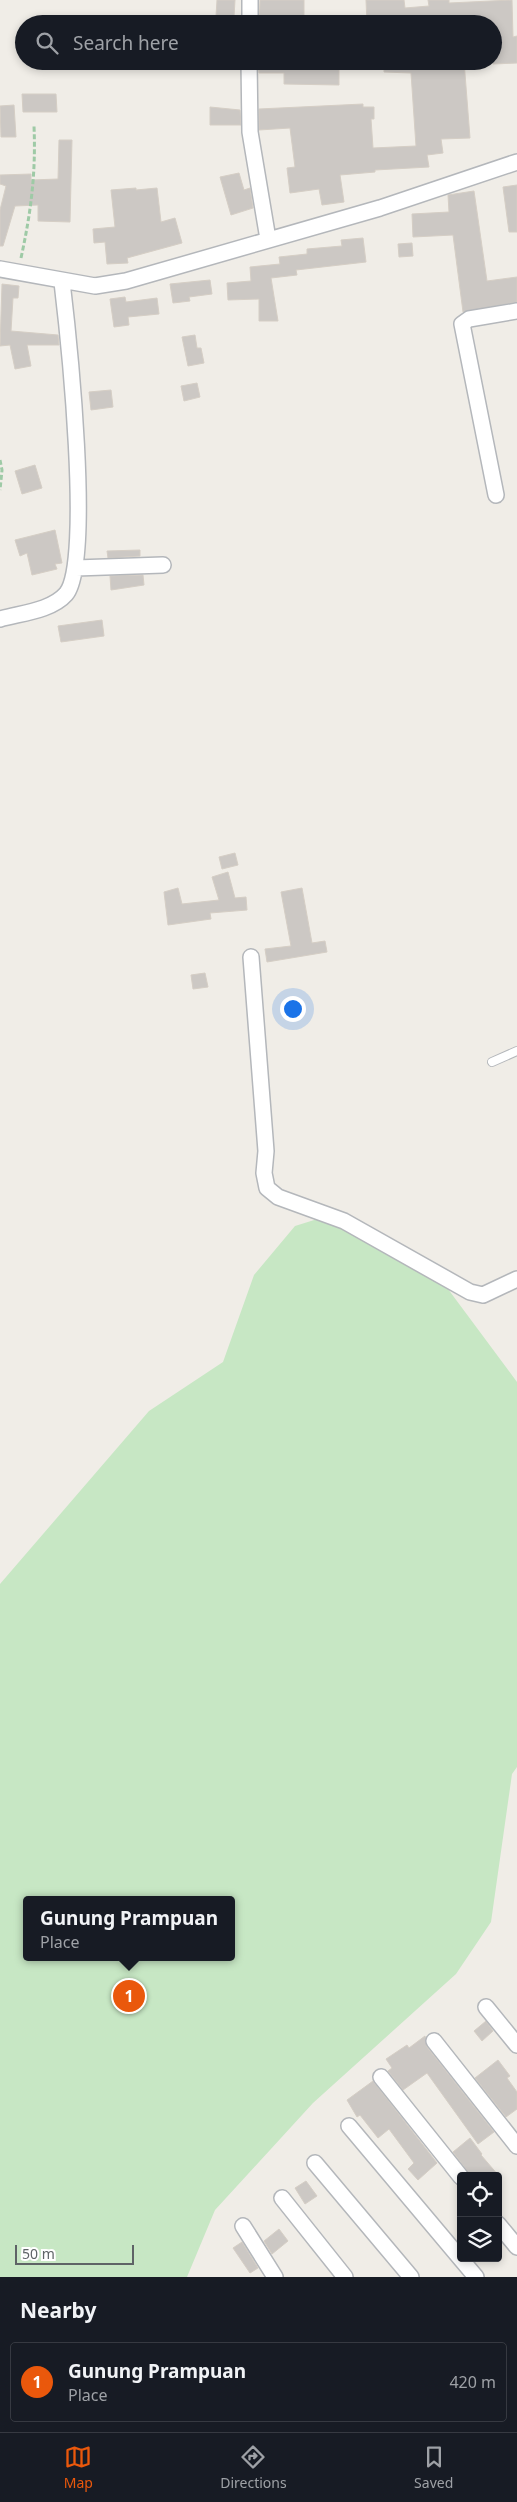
<!DOCTYPE html>
<style>
body{margin:0;font-family:"Noto Sans",sans-serif;background:#20242c;color:#f1f3f6}
.controls{position:absolute;right:15px;bottom:15px;display:grid;overflow:hidden;border-radius:5px;box-shadow:0 2px 8px #0003}
.controls button{width:45px;height:45px;display:grid;place-items:center;padding:0;border:0;border-bottom:1px solid #363941;background:#171b24;color:#f1f3f6;font:25px sans-serif}
.scale{position:absolute;left:15px;bottom:12px;width:119px;box-sizing:border-box;padding-left:5px;border:2px solid #5e6366;border-top:0;font-size:14px;line-height:18px;white-space:nowrap;color:#5e6366;-webkit-text-stroke:4px #fff;paint-order:stroke}
.you{position:absolute;left:292px;top:1008px;width:18px;height:18px;margin:-12px;border:4px solid #fff;border-radius:50%;background:#1a73e8;box-shadow:0 0 0 8px #1a73e833}
.badge{display:grid;place-items:center;width:32px;height:32px;border-radius:50%;background:#ea580c;color:#fff;font-size:16px;font-weight:700}
.pin{position:absolute;translate:-50% -50%;border:2px solid #fff;box-shadow:0 1px 5px #0006}
.popup{position:absolute;left:23px;top:1896px;width:212px;height:65px;box-sizing:border-box;display:grid;place-content:center;border-radius:5px;background:#171b24;filter:drop-shadow(0 1px 4px #0005);font-size:16px;white-space:nowrap;color:#9ea1a6}
.popup b{font-size:19px;color:#f1f3f6}
.popup::after{content:'';position:absolute;left:50%;top:100%;margin-left:-10px;border:10px solid transparent;border-top-color:#171b24}
.list{margin:0;padding:0;list-style:none}
h2{display:flex;justify-content:space-between;align-items:center;height:65px;margin:0;padding:0 20px;font-size:21px}
h2 small{font-size:16px;font-weight:400;color:#9ea1a6}
.list li{display:grid;grid-template-columns:32px 1fr auto;gap:15px;align-items:center;box-sizing:border-box;height:80px;margin:0 10px 10px;padding:0 10px;border:1px solid #363941;border-radius:5px}
.list b{display:block;font-size:19px;white-space:nowrap}
.list p{margin:0;font-size:16px;white-space:nowrap;color:#9ea1a6}
.list em{font-size:16px;font-style:normal;color:#9ea1a6}
.icon{flex:none;width:28px;height:28px;fill:none;stroke:currentColor;stroke-width:2;stroke-linecap:round;stroke-linejoin:round}
.map{position:relative;flex:none;width:517px;height:2277px;overflow:hidden}
.search{position:absolute;background:#171b24;box-shadow:0 2px 8px #0003;left:15px;right:15px;top:15px;height:55px;display:flex;align-items:center;gap:12px;box-sizing:border-box;padding:0 18px;border-radius:28px;color:#9ea1a6;font-size:19px}
.sheet{height:155px;background:#171b24}
nav{display:flex;justify-content:space-around;align-items:center;box-sizing:border-box;height:70px;border-top:1px solid #363941;background:#171b24;font-size:14px;color:#9ea1a6}
nav a{display:grid;justify-items:center;gap:2px}
nav .on{color:#ea580c}
.map>svg:first-child{display:block}
.green{fill:#c7e7c4;fill-rule:evenodd}
.building{fill:#ccc8c4;stroke:#d5cec5}
.lines{fill:none;stroke-linecap:round;stroke-linejoin:round}
.lane-casing{stroke:#b4b7bb;stroke-width:10}
.street-casing{stroke:#b4b7bb;stroke-width:18}
.path{stroke:#9ecaa6;stroke-width:3;stroke-dasharray:5 2.5;stroke-linecap:butt}
.lane{stroke:#fff;stroke-width:8}
.street{stroke:#fff;stroke-width:15}
</style>
<div class="map">
<svg width="517" height="2277" viewBox="0 0 517 2277">
<rect width="100%" height="100%" fill="#f0ede7"/>
<path class="green" d="M 327,1216 L 448,1289 L 517,1382 L 517,1767 L 512,1774 L 491,1922 L 456,1974 L 313,2103 L 215,2210 L 187,2277 L 0,2277 L 0,1584 L 149,1411 L 223,1362 L 254,1275 L 295,1226 ZM 27,1900 L 232,1900 L 232,1957 L 27,1957 Z"/>
<path class="building" d="M 217,0 L 235,0 L 234,17 L 216,16 Z
M 260,0 L 304,0 L 304,24 L 259,24 Z
M 366,0 L 404,0 L 405,8 L 429,6 L 428,0 L 449,0 L 449,3 L 512,0 L 513,37 L 517,36 L 517,63 L 493,64 L 493,24 L 367,24 Z
M 258,61 L 339,61 L 339,85 L 284,84 L 284,73 L 259,73 Z
M 384,61 L 464,61 L 470,138 L 441,139 L 443,153 L 427,155 L 429,167 L 375,170 L 375,172 L 340,175 L 344,202 L 322,205 L 319,189 L 290,193 L 287,168 L 295,167 L 290,128 L 259,130 L 259,109 L 363,104 L 363,107 L 374,107 L 374,119 L 371,119 L 373,148 L 416,146 L 411,73 L 384,72 Z
M 22,94 L 56,94 L 57,112 L 23,112 Z
M 14,105 L 16,137 L 1,137 L 0,106 Z
M 210,107 L 240,110 L 241,125 L 210,125 Z
M 59,140 L 72,140 L 70,222 L 38,221 L 38,205 L 15,206 L 3,246 L 0,246 L 0,210 L 6,186 L 0,184 L 0,175 L 31,174 L 31,180 L 58,179 Z
M 239,173 L 244,190 L 250,188 L 253,208 L 231,215 L 220,177 Z
M 517,185 L 517,232 L 509,232 L 503,187 Z
M 136,188 L 136,190 L 157,188 L 161,222 L 175,218 L 182,243 L 127,258 L 128,263 L 107,264 L 105,242 L 94,243 L 93,229 L 115,227 L 111,190 Z
M 474,191 L 487,281 L 517,277 L 517,302 L 463,312 L 453,235 L 413,237 L 412,214 L 449,212 L 448,195 Z
M 363,238 L 366,262 L 296,270 L 297,275 L 271,278 L 278,321 L 259,321 L 259,299 L 228,300 L 227,283 L 251,281 L 250,267 L 280,264 L 279,257 L 307,254 L 307,249 L 342,246 L 341,240 Z
M 412,243 L 413,256 L 399,257 L 398,244 Z
M 210,280 L 212,294 L 189,297 L 190,301 L 173,303 L 170,284 Z
M 2,284 L 19,286 L 18,298 L 13,298 L 11,331 L 58,335 L 59,345 L 27,345 L 31,366 L 15,369 L 10,345 L 0,346 Z
M 125,297 L 126,302 L 157,298 L 159,314 L 128,317 L 129,325 L 114,327 L 110,299 Z
M 195,335 L 197,348 L 201,348 L 204,363 L 188,366 L 182,337 Z
M 197,383 L 200,397 L 184,401 L 181,386 Z
M 111,390 L 113,407 L 91,410 L 89,392 Z
M 35,465 L 42,488 L 22,494 L 15,471 Z
M 55,530 L 62,563 L 55,564 L 57,569 L 32,575 L 27,553 L 20,556 L 15,540 Z
M 140,550 L 140,556 L 108,558 L 107,551 Z
M 143,575 L 144,585 L 111,590 L 110,576 Z
M 102,620 L 104,636 L 61,642 L 58,626 Z
M 235,853 L 238,865 L 222,869 L 219,857 Z
M 228,872 L 235,898 L 246,897 L 247,910 L 210,913 L 211,919 L 168,925 L 164,892 L 178,888 L 182,904 L 219,900 L 212,877 Z
M 302,888 L 312,943 L 325,941 L 327,952 L 267,962 L 265,949 L 291,946 L 281,892 Z
M 205,973 L 208,987 L 193,989 L 191,975 Z
M 486,2021 L 493,2031 L 482,2041 L 474,2031 Z
M 425,2036 L 427,2047 L 494,2132 L 478,2144 L 427,2073 L 403,2090 L 388,2071 L 392,2068 L 386,2059 L 407,2045 L 409,2048 Z
M 498,2060 L 510,2076 L 507,2078 L 517,2092 L 517,2109 L 506,2117 L 475,2078 Z
M 373,2081 L 437,2163 L 418,2180 L 408,2169 L 414,2163 L 389,2129 L 378,2138 L 360,2115 L 357,2117 L 347,2100 Z
M 470,2138 L 482,2154 L 481,2155 L 499,2176 L 471,2176 L 453,2152 Z
M 306,2181 L 317,2196 L 305,2204 L 295,2188 Z
M 279,2229 L 288,2241 L 272,2254 L 264,2241 Z
M 242,2242 L 258,2268 L 250,2273 L 233,2248 Z"/>
<g class="lines">
<defs>
<path id="lane" d="M 492,1062 L 517,1051"/>
<path id="street" d="M 250,24 L 250,0
M 249,61 L 250,132 L 268,239
M 0,269 L 95,286 L 126,281 L 380,208 L 517,162
M 496,495 L 462,324 L 469,319 L 517,311
M 76,568 L 163,565
M 0,619 C 21,613 51,611 66,594 C 93,562 68,332 62,282
M 251,957 L 266,1151 L 264,1173 L 267,1188 L 278,1197 L 344,1221 L 470,1292 L 483,1295 L 517,1279
M 486,2007 L 517,2045
M 434,2041 L 517,2146
M 381,2077 L 461,2177
M 349,2126 L 476,2277
M 315,2163 L 411,2277
M 282,2198 L 345,2277
M 498,2224 L 517,2247
M 243,2226 L 275,2277"/>
</defs>
<use href="#lane" class="lane-casing"/>
<use href="#street" class="street-casing"/>
<path class="path" d="M 21,258 C 31,212 36,173 34,126
M 0,460 L 2,470 L 0,490"/>
<use href="#lane" class="lane"/>
<use href="#street" class="street"/>
</g>
</svg>
<div class="controls">
<button><svg class="icon" aria-label="locate" viewBox="0 0 24 24"><circle cx="12" cy="12" r="6"/><path d="M12 2v4M12 18v4M2 12h4M18 12h4"/></svg></button>
<button><svg class="icon" aria-label="layers" viewBox="0 0 24 24"><path d="M12 4l9 5-9 5-9-5zM3 14l9 5 9-5"/></svg></button>
</div>
<div class="scale">50 m</div>
<div class="you"></div>
<div class="pin badge" style="left:129px;top:1996px">1</div>
<div class="popup"><b>Gunung Prampuan</b>Place</div>
<div class="search"><svg class="icon" aria-label="search" viewBox="0 0 24 24"><circle cx="10" cy="10" r="6"/><path d="M15 15l6 6"/></svg>Search here</div>
</div>
<section class="sheet">
<h2>Nearby<small></small></h2>
<ul class="list">
<li><span class="badge">1</span><div><b>Gunung Prampuan</b><p>Place</p></div><em>420 m</em></li>
</ul>
</section>
<nav>
<a class="on"><svg class="icon" aria-label="map" viewBox="0 0 24 24"><path d="M3 6l6-2 6 2 6-2v14l-6 2-6-2-6 2zM9 4v14M15 6v14"/></svg>Map</a>
<a><svg class="icon" aria-label="directions" viewBox="0 0 24 24"><path d="M12 3l9 9-9 9-9-9zM9 14v-3h6M13 9l2 2-2 2"/></svg>Directions</a>
<a><svg class="icon" aria-label="saved" viewBox="0 0 24 24"><path d="M7 4h10v16l-5-4-5 4z"/></svg>Saved</a>
</nav>
